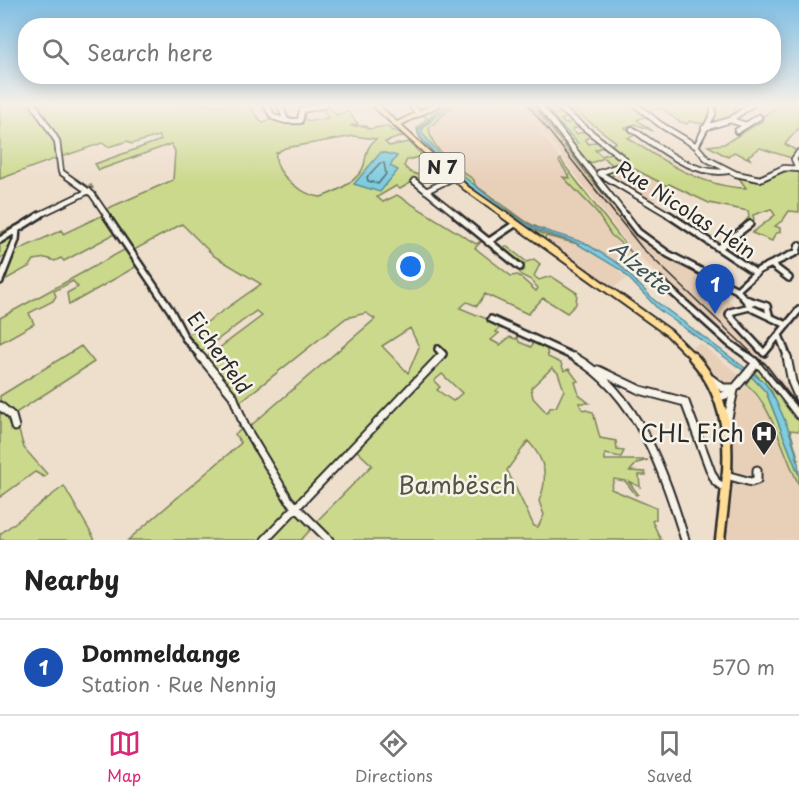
<!DOCTYPE html>
<meta charset="utf-8">
<style>
body{margin:0;font-family:"Playpen Sans",sans-serif;background:#f6f6f6;color:#222}
.you{position:absolute;left:411px;top:267px;width:21px;height:21px;margin:-15px;border:4px solid #fff;border-radius:50%;background:#1a73e8;box-shadow:0 0 0 9px #1a73e833}
.badge{display:grid;place-items:center;width:39px;height:39px;border-radius:50%;background:#db2777;color:#fff;font-size:20px;font-weight:700}
.pin{position:absolute;translate:-50% -50px;filter:drop-shadow(0 2px 3px #0008)}
.pin::after{content:'';position:absolute;top:32px;width:21px;height:18px;background:inherit;clip-path:polygon(0 0,100% 0,50% 100%)}
.list{margin:0;padding:0;list-style:none}
h2{display:flex;justify-content:space-between;align-items:center;height:78px;margin:0;padding:0 24px;font-size:26px}
h2 small{font-size:20px;font-weight:400;color:#767676}
.list li{display:grid;grid-template-columns:39px 1fr auto;gap:18px;align-items:center;box-sizing:border-box;height:96px;padding:0 24px;border-top:2px solid #e0e0e0}
.list b{display:block;font-size:22px;white-space:nowrap}
.list p{margin:0;font-size:20px;white-space:nowrap;color:#767676}
.list em{font-size:20px;font-style:normal;color:#767676}
.icon{flex:none;width:33px;height:33px;fill:none;stroke:currentColor;stroke-width:2;stroke-linecap:round;stroke-linejoin:round}
.map{position:relative;flex:none;width:799px;height:540px;overflow:hidden}
.search{position:absolute;background:#fff;box-shadow:0 3px 15px #0003;left:18px;right:18px;top:18px;height:66px;display:flex;align-items:center;gap:15px;box-sizing:border-box;padding:0 21px;border-radius:24px;color:#767676;font-size:22px}
.sheet{height:174px;background:#fff}
nav{display:flex;justify-content:space-around;align-items:center;box-sizing:border-box;height:84px;border-top:2px solid #e0e0e0;background:#fff;font-size:16px;color:#767676}
nav a{display:grid;justify-items:center;gap:3px}
nav .on{color:#db2777}
.map>svg:first-child{display:block}
.built{fill:#e8cfb8}
.green{fill:#cbd98d;stroke:#7b825c;stroke-width:1.5;fill-rule:evenodd}
.water{fill:#7fccdf;stroke:#5d8c97;stroke-width:1.5}
.lines{fill:none;stroke-linecap:round;stroke-linejoin:round}
.shore{stroke:#4d6b73;stroke-width:1.5}
.stream{stroke:#5d8c97;stroke-width:1.5}
.minor-far2-casing{stroke:#2b2b2b;stroke-width:8}
.minor-far1-casing{stroke:#2b2b2b;stroke-width:10}
.minor-casing{stroke:#2b2b2b;stroke-width:11}
.major-far2-casing{stroke:#2b2b2b;stroke-width:8}
.major-far1-casing{stroke:#2b2b2b;stroke-width:10}
.major-casing{stroke:#2b2b2b;stroke-width:13}
.minor-far2{stroke:#f7f3e8;stroke-width:4.5}
.minor-far1{stroke:#f7f3e8;stroke-width:5}
.minor{stroke:#f7f3e8;stroke-width:7}
.major-far2{stroke:#ffdd96;stroke-width:4.5}
.major-far1{stroke:#ffdd96;stroke-width:6}
.major{stroke:#ffdd96;stroke-width:8}
.rail-far1{stroke:#2b2b2b;stroke-width:1.5}
.rail{stroke:#2b2b2b;stroke-width:2}
.labels{text-anchor:middle;stroke-width:5;stroke-linejoin:round;paint-order:stroke}
.shield{fill:#f7f3e8;stroke:#686764;stroke-width:1.5}
.shield-label{font-size:18px;font-weight:bold;fill:#2b2b2b}
.street-label{font-size:20px;fill:#2b2b2b;stroke:#f7f3e8}
.water-label{font-size:21px;font-style:italic;fill:#405358;stroke:#f7f3e8}
.near-poi-label{font-size:24px;fill:#2b2b2b;stroke:#f7f3e8;text-anchor:end}
.near-park-label{font-size:24px;fill:#535644;stroke:#f7f3e8}
</style>
<div class="map">
<svg width="799" height="540" viewBox="0 0 799 540">
<rect width="100%" height="100%" fill="#eedecc"/>
<filter id="ink" filterUnits="userSpaceOnUse"><feTurbulence type="fractalNoise" baseFrequency=".0167" numOctaves="2"/><feDisplacementMap in="SourceGraphic" scale="12" xChannelSelector="R" yChannelSelector="G"/><feConvolveMatrix kernelMatrix="1 2 1 2 8 2 1 2 1" color-interpolation-filters="sRGB"/></filter>
<g filter="url(#ink)">
<path class="built" d="M 451,105 L 522,105 L 561,159 L 559,161 L 570,178 L 567,179 L 595,211 L 611,236 L 645,266 L 632,274 L 585,243 L 532,225 L 474,185 L 474,180 L 452,164 L 430,139 L 429,128 Z
M 523,105 L 532,105 L 630,228 L 663,253 L 665,258 L 728,289 L 722,292 L 735,308 L 726,309 L 723,314 L 795,396 L 799,402 L 799,413 L 752,357 L 718,325 L 684,299 L 634,252 Z
M 629,166 L 667,186 L 665,190 L 650,202 L 609,178 Z
M 545,236 L 578,244 L 617,269 L 626,279 L 612,289 L 544,241 Z
M 700,343 L 737,373 L 739,377 L 734,383 L 727,386 L 717,382 L 691,348 Z
M 749,386 L 770,416 L 799,485 L 799,540 L 725,540 L 733,488 L 731,410 L 737,398 L 745,387 Z"/>
<path class="green" d="M 0,105 L 248,105 L 263,123 L 273,118 L 293,124 L 303,119 L 311,121 L 328,118 L 321,107 L 329,106 L 336,115 L 348,111 L 358,124 L 350,126 L 366,126 L 368,129 L 387,126 L 392,131 L 397,131 L 403,136 L 385,142 L 389,146 L 409,142 L 423,156 L 407,160 L 404,166 L 410,172 L 422,176 L 400,189 L 396,186 L 377,197 L 383,202 L 397,195 L 476,244 L 483,240 L 475,248 L 511,276 L 518,275 L 536,291 L 538,288 L 531,280 L 521,275 L 519,270 L 525,264 L 501,249 L 506,246 L 527,262 L 534,259 L 540,264 L 534,276 L 539,280 L 551,276 L 577,293 L 576,304 L 567,313 L 543,298 L 528,314 L 485,294 L 477,306 L 467,302 L 460,308 L 504,326 L 502,329 L 499,328 L 496,332 L 499,333 L 491,340 L 500,345 L 510,337 L 516,339 L 517,336 L 519,342 L 531,347 L 535,340 L 546,345 L 548,357 L 561,363 L 564,371 L 569,369 L 578,381 L 575,382 L 579,395 L 589,403 L 579,403 L 582,409 L 593,412 L 600,438 L 616,441 L 617,450 L 624,451 L 621,457 L 605,454 L 605,460 L 648,460 L 637,463 L 630,471 L 645,472 L 646,475 L 639,475 L 640,487 L 628,481 L 638,494 L 636,495 L 625,481 L 614,479 L 611,489 L 656,508 L 656,519 L 652,521 L 661,540 L 327,540 L 313,527 L 301,540 L 128,540 L 241,443 L 235,434 L 241,430 L 238,427 L 241,424 L 228,393 L 183,339 L 169,311 L 137,266 L 69,305 L 67,293 L 78,287 L 73,281 L 54,291 L 56,296 L 53,301 L 29,313 L 34,324 L 0,343 L 0,318 L 126,249 L 116,233 L 64,261 L 61,258 L 55,261 L 46,258 L 34,260 L 30,266 L 1,282 L 0,286 L 0,268 L 9,260 L 6,256 L 0,258 L 0,233 L 84,190 L 59,172 L 57,158 L 0,179 ZM 159,136 L 161,140 L 95,164 L 99,170 L 171,144 L 175,151 L 173,180 L 104,210 L 91,190 L 93,188 L 91,185 L 86,187 L 62,170 L 61,157 L 102,143 L 108,147 L 128,141 L 131,144 ZM 354,136 L 376,139 C 366,147 367,153 364,165 C 360,180 336,192 321,197 C 303,196 273,174 276,153 L 285,148 ZM 87,194 L 91,195 L 103,215 L 63,234 L 62,230 L 14,252 L 20,228 ZM 182,224 L 214,256 L 261,284 L 187,336 L 132,251 ZM 256,311 L 262,316 L 207,357 L 205,355 L 200,358 L 197,355 ZM 366,313 L 375,319 L 248,428 L 240,402 L 346,318 ZM 410,328 L 419,347 L 408,373 L 382,346 ZM 552,368 L 558,373 L 564,390 L 556,407 L 550,408 L 547,413 L 533,398 L 531,388 ZM 442,374 L 462,393 L 453,401 L 437,390 L 440,387 L 434,381 ZM 528,441 C 545,459 549,477 539,501 L 544,515 L 538,527 L 534,526 L 507,470 ZM 356,450 L 372,465 L 315,523 L 300,508 Z
M 439,105 L 443,105 L 419,129 C 427,161 508,217 539,232 C 551,238 566,239 578,244 L 546,236 L 544,241 L 479,196 L 432,157 L 435,156 C 430,145 417,141 417,128 L 427,118 L 422,115 Z
M 447,105 L 452,106 L 429,128 C 431,151 457,167 474,180 L 475,185 L 531,225 L 545,230 C 516,222 429,158 421,130 Z
M 532,105 L 553,105 L 557,109 L 549,111 L 553,115 L 562,112 L 569,117 L 561,120 L 565,124 L 574,121 L 580,127 L 572,129 L 576,134 L 586,131 L 593,136 L 585,139 L 589,144 L 598,141 L 605,146 L 595,150 L 602,156 L 613,152 L 621,160 L 614,166 L 604,158 L 588,164 L 597,171 L 590,172 L 633,228 L 627,224 Z
M 567,105 L 633,105 L 647,116 L 637,120 L 653,131 L 635,124 L 625,128 L 637,134 L 628,138 C 663,161 704,188 746,188 L 737,175 C 769,188 771,170 799,170 L 799,212 L 789,211 L 783,220 L 775,226 L 780,228 L 780,232 L 775,234 L 772,241 L 752,233 L 775,215 L 771,209 L 753,215 L 754,220 L 742,225 L 749,217 L 748,211 L 709,203 L 669,184 L 667,186 L 629,166 L 610,177 L 604,174 L 626,166 L 628,159 L 611,145 L 616,142 Z
M 645,105 L 734,105 L 739,112 C 724,121 707,128 690,121 L 687,124 L 678,121 L 662,108 L 647,111 L 642,108 Z
M 780,105 L 799,105 L 799,128 L 785,144 L 797,151 L 791,158 L 760,148 L 748,156 L 750,159 L 734,152 L 728,157 L 708,146 L 724,144 L 762,121 L 763,116 Z
M 561,159 L 565,166 L 632,253 L 611,235 L 595,210 L 563,177 L 570,178 L 559,161 Z
M 81,346 L 94,362 L 14,414 L 24,448 L 47,474 L 44,477 L 35,472 L 0,497 L 0,396 Z
M 758,368 L 799,419 L 799,431 L 790,430 L 799,461 L 772,392 L 754,372 Z
M 751,376 L 766,392 L 799,475 L 799,485 C 784,455 771,402 746,384 Z
M 64,486 L 95,540 L 0,540 L 0,534 Z"/>
<path class="water" d="M 443,105 L 447,107 L 426,124 L 421,132 L 448,164 L 507,211 L 531,226 L 585,243 L 619,264 L 654,300 L 765,383 C 780,404 799,450 799,475 L 766,392 L 751,376 L 658,309 L 621,270 L 576,243 L 528,227 L 480,195 L 446,166 L 421,138 L 418,131 Z
M 381,152 L 397,156 L 390,166 L 398,170 L 380,192 L 354,184 Z"/>
<g class="lines">
<path class="shore" d="M 380,163 L 384,163 L 386,174 L 378,184 L 368,181 L 367,177 Z"/>
<path class="stream" d="M 550,105 L 548,112 L 578,143"/>
<defs>
<path id="minor-far2" d="M 34,105 L 57,141 L 61,172 L 92,194 L 107,216
M 266,105 L 273,117 L 286,121
M 280,105 L 286,121 L 300,121 L 302,110 L 325,105
M 411,105 L 419,114
M 539,105 L 626,216
M 556,105 L 624,159 L 622,165 L 599,173
M 636,105 L 661,125 L 696,146 L 707,159 L 736,174 L 760,179 L 784,168 L 799,169
M 730,120 L 746,125
M 704,128 L 730,120 L 751,105
M 632,129 C 659,147 693,177 728,171
M 737,131 L 759,117
M 696,146 L 713,114 L 713,105
M 798,168 L 794,159 L 799,152
M 599,173 L 671,216
M 414,181 L 458,216
M 426,191 L 453,178
M 37,216 L 89,191"/>
<path id="minor-far1" d="M 106,215 L 171,311 L 185,338 L 202,358
M 456,215 L 520,267
M 625,215 L 638,232 L 668,254 L 737,290 L 753,309 L 787,325
M 669,215 L 756,273
M 0,240 L 40,215
M 488,242 L 515,224
M 720,247 L 750,224
M 772,265 L 789,278
M 659,280 L 729,343 L 750,358
M 0,281 L 16,240 L 17,229
M 737,290 L 759,270 L 797,252 L 799,245
M 745,299 L 767,306 L 769,314
M 750,307 L 730,312 L 729,315 L 764,353 L 799,310
M 491,319 L 576,358
M 779,335 L 788,358
M 438,349 L 443,354 L 439,358"/>
<path id="minor" d="M 201,357 L 233,396 L 245,427 L 289,500 L 329,540
M 574,357 C 638,393 664,473 685,540
M 748,357 L 762,367 L 799,415
M 787,357 L 792,382 L 799,398
M 598,370 L 640,390 L 685,402 L 711,472 L 716,482 L 726,489
M 711,379 L 723,388 L 734,388
M 720,397 L 731,393 L 756,363
M 0,406 L 12,416 L 15,427
M 727,422 L 734,390
M 726,475 L 751,482 L 757,480 L 757,470
M 265,540 L 440,357"/>
<path id="major-far2" d="M 375,105 L 466,188 L 506,216
M 396,125 L 436,105"/>
<path id="major-far1" d="M 504,215 L 669,333 L 694,358"/>
<path id="major" d="M 693,357 C 741,410 727,475 720,540"/>
</defs>
<use href="#minor-far2" class="minor-far2-casing"/>
<use href="#minor-far1" class="minor-far1-casing"/>
<use href="#minor" class="minor-casing"/>
<use href="#major-far2" class="major-far2-casing"/>
<use href="#major-far1" class="major-far1-casing"/>
<use href="#major" class="major-casing"/>
<use href="#minor-far2" class="minor-far2"/>
<use href="#minor-far1" class="minor-far1"/>
<use href="#minor" class="minor"/>
<use href="#major-far2" class="major-far2"/>
<use href="#major-far1" class="major-far1"/>
<use href="#major" class="major"/>
<path class="rail-far1" d="M 528,105 L 642,248 L 757,358"/>
<path class="rail" d="M 756,357 L 799,409"/>
</g>
</g>
<linearGradient id="sky" x2="0" y2="1"><stop stop-color="#7ebee4"/><stop offset="0.58" stop-color="#f7f0e8"/><stop offset="1" stop-color="#f7f0e8" stop-opacity="0"/></linearGradient>
<rect width="799" height="181" fill="url(#sky)"/>
<defs>
<symbol id="hospital-pin" viewBox="-11 -11 22 30"><path d="M0 17L-7.5 6A9.5 9.5 0 1 1 7.5 6Z" fill="#2b2b2b" stroke="#f7f3e8"/><path d="M-5-5h3v3.5h4V-5h3V5h-3V1.5h-4V5h-3Z" fill="#fff"/></symbol>
</defs>
<g fill-rule="evenodd">
<use href="#hospital-pin" x="749" y="419" width="30" height="40"/>
</g>
<g class="labels">
<rect class="shield" x="419.5" y="153" width="45" height="30" rx="4.5"/>
<g class="shield-label">
<text x="442" y="174">N 7</text>
</g>
<g class="street-label">
<text transform="translate(686 210) rotate(33)" y="7">Rue Nicolas Hein</text>
<text transform="translate(219 353) rotate(55)" y="7">Eicherfeld</text>
</g>
<g class="water-label">
<text transform="translate(640 268) rotate(40)" y="7">Alzette</text>
</g>
<g class="near-poi-label">
<text x="744" y="442">CHL Eich</text>
</g>
<g class="near-park-label">
<text x="457" y="494">Bambësch</text>
</g>
</g>
</svg>
<div class="you"></div>
<div class="pin badge" style="left:715px;top:314px;background:#1a4fb4">1</div>
<div class="search"><svg class="icon" aria-label="search" viewBox="0 0 24 24"><circle cx="10" cy="10" r="6"/><path d="M15 15l6 6"/></svg>Search here</div>
</div>
<section class="sheet">
<h2>Nearby<small></small></h2>
<ul class="list">
<li><span class="badge" style="background:#1a4fb4">1</span><div><b>Dommeldange</b><p>Station · Rue Nennig</p></div><em>570 m</em></li>
</ul>
</section>
<nav>
<a class="on"><svg class="icon" aria-label="map" viewBox="0 0 24 24"><path d="M3 6l6-2 6 2 6-2v14l-6 2-6-2-6 2zM9 4v14M15 6v14"/></svg>Map</a>
<a><svg class="icon" aria-label="directions" viewBox="0 0 24 24"><path d="M12 3l9 9-9 9-9-9zM9 14v-3h6M13 9l2 2-2 2"/></svg>Directions</a>
<a><svg class="icon" aria-label="saved" viewBox="0 0 24 24"><path d="M7 4h10v16l-5-4-5 4z"/></svg>Saved</a>
</nav>
